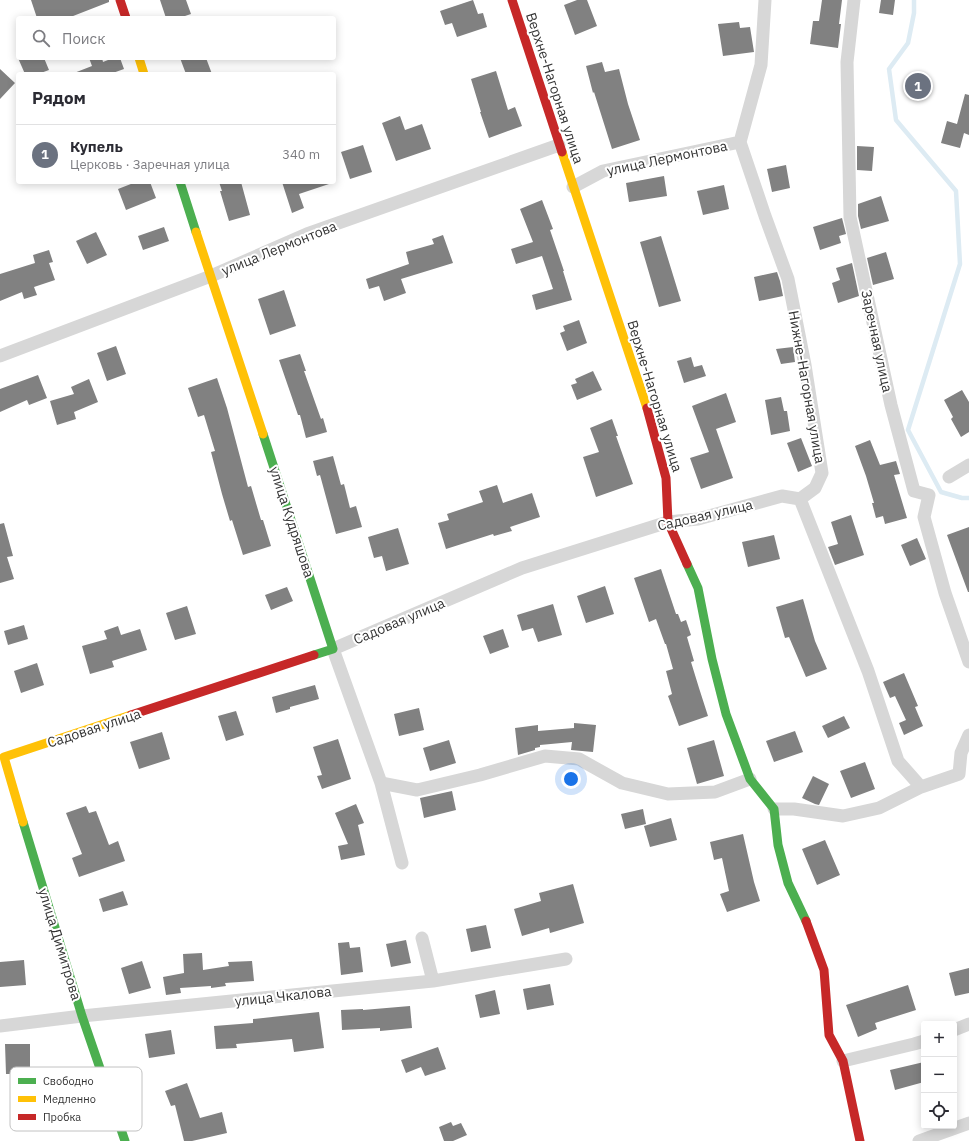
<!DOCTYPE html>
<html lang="ru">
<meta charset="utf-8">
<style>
body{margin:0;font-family:"IBM Plex Sans",sans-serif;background:#f7f7f7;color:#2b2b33}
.controls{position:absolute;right:12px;bottom:12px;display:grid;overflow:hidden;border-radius:4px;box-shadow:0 2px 10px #0003}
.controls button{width:36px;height:36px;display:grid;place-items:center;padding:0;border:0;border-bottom:1px solid #e1e1e2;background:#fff;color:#2b2b33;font:20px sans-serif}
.you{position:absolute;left:571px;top:779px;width:14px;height:14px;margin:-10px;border:3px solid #fff;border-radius:50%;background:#1a73e8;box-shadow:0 0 0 6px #1a73e833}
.badge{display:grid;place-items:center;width:26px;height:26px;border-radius:50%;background:#0f766e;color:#fff;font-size:13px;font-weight:700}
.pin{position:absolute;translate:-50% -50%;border:2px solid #fff;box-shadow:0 1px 4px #0006}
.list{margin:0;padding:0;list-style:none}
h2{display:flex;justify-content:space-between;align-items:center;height:52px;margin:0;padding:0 16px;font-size:17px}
h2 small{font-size:13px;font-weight:400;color:#7c7c81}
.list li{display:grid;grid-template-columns:26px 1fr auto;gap:12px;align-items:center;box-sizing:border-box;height:60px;padding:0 16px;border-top:1px solid #e1e1e2}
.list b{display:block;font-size:15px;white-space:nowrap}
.list p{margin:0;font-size:13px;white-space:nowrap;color:#7c7c81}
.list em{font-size:13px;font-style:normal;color:#7c7c81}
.icon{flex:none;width:22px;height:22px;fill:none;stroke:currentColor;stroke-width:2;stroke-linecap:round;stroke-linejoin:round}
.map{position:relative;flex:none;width:969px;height:1141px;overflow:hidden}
.search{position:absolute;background:#fff;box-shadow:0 2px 10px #0003;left:16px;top:16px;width:320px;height:44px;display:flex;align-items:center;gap:10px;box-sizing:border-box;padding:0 14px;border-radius:4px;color:#7c7c81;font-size:15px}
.panel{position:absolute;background:#fff;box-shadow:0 2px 10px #0003;left:16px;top:72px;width:320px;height:112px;border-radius:4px}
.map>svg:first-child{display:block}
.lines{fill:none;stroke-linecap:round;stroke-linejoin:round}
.stream{stroke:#ddebf3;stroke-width:4.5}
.building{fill:#818181}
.street{stroke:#d7d7d7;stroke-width:13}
.fast{stroke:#4caf50;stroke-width:9}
.slow{stroke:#ffc107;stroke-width:9}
.jam{stroke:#c62828;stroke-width:9}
.labels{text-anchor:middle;stroke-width:4;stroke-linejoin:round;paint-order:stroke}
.street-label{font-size:14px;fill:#333;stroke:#fff}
.key{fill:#fff;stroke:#c2c2c2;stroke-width:1}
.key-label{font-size:11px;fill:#333}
</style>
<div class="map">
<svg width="969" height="1141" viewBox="0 0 969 1141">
<rect width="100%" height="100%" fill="#fff"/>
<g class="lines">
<path class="stream" d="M 914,0 L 914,13 L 908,43 L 889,69 L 896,120 L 956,191 L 960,264 L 908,430 L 941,492 L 962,498 L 969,498"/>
</g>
<path class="building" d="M 31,0 L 109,0 L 109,2 L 68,18 L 37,18 Z
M 160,0 L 186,0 L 191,14 L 179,18 L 166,18 Z
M 473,0 L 478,14 L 483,13 L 487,27 L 457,37 L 452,23 L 445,25 L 440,11 Z
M 577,0 L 587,0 L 597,26 L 575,35 L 564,5 Z
M 822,0 L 842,0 L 839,24 L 841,24 L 838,48 L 810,44 L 813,21 L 819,21 Z
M 881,0 L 895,0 L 893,15 L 879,13 Z
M 739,22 L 740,28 L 750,27 L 754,52 L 723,56 L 718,24 Z
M 18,58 L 44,58 L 49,70 L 38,74 L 25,74 Z
M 89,58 L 102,58 L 103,62 L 113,58 L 120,58 L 124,69 L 110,74 L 74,74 L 74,73 L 92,66 Z
M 180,58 L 206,58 L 212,74 L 186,74 Z
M 602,62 L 605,72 L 619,69 L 628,104 L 640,140 L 612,149 L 594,92 L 593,93 L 586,66 Z
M 0,69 L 15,83 L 0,99 Z
M 496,71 L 508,110 L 515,107 L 522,126 L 489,138 L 480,112 L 481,112 L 471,79 Z
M 965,94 L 969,95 L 969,135 L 964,133 L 960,148 L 941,143 L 947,121 L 957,124 Z
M 400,116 L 405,130 L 422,124 L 431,149 L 396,161 L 382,123 Z
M 363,145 L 372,172 L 350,179 L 341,152 Z
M 857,146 L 874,147 L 872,171 L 857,170 Z
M 786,165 L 790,188 L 772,192 L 767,169 Z
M 664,176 L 667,196 L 629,202 L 626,183 Z
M 136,182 L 150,182 L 156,198 L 126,210 L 118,189 Z
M 219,182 L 241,182 L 250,215 L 229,221 L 220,191 L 222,191 Z
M 282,182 L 329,182 L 329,184 L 299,194 L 304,208 L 292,213 Z
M 724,185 L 729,209 L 703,215 L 697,191 Z
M 881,196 L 889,221 L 861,229 L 858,216 L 858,204 Z
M 542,200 L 553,229 L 550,230 L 564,271 L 563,271 L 572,300 L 536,310 L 532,295 L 553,289 L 542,256 L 516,264 L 511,249 L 533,242 L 520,209 Z
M 842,218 L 846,234 L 839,236 L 841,243 L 820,250 L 813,227 Z
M 164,227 L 169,241 L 143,250 L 138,236 Z
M 96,232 L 107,255 L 87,264 L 76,241 Z
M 443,235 L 453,263 L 401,279 L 406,293 L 384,301 L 379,286 L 369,289 L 366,279 L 409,264 L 406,252 L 434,244 L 432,239 Z
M 661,236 L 681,301 L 659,307 L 640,242 Z
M 49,250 L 53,262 L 49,263 L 55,280 L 34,287 L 37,295 L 24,299 L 22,292 L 0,301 L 0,274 L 35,263 L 33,255 Z
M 886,252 L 894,279 L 873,285 L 867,258 Z
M 852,263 L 859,296 L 838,303 L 832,283 L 840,280 L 836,268 Z
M 777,272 L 780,281 L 783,296 L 759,301 L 754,277 Z
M 284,290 L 296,326 L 270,335 L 258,299 Z
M 579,320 L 587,343 L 567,351 L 560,333 L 565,331 L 563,326 Z
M 116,346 L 126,374 L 107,381 L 97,353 Z
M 793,347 L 795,362 L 781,364 L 776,349 Z
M 300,354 L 306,371 L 304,371 L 321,419 L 323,418 L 327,432 L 306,438 L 300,415 L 298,415 L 279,360 Z
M 691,357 L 694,367 L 702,365 L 706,376 L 684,383 L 677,361 Z
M 593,371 L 602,390 L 577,400 L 571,385 L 577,383 L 575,379 Z
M 38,375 L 47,398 L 29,405 L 27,400 L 0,412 L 0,389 Z
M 217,378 L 227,408 L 248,487 L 251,486 L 261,520 L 263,520 L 271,546 L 243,555 L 232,520 L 230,521 L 222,494 L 211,452 L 215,451 L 204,415 L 198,417 L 188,388 Z
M 89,379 L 98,402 L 74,412 L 76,419 L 57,425 L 50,401 L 74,394 L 71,387 Z
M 962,390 L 969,402 L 969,432 L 961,437 L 951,419 L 953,417 L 944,400 Z
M 726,393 L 736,422 L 716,429 L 733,478 L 701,489 L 690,458 L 709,452 L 692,406 Z
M 781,397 L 784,411 L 787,411 L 790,431 L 771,435 L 765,400 Z
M 612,419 L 618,436 L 616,436 L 633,484 L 596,497 L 583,457 L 599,452 L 590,428 Z
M 801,438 L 812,466 L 798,472 L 787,443 Z
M 870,440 L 880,465 L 896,461 L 900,474 L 894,475 L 907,518 L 885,524 L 883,516 L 876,518 L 872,503 L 874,503 L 866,476 L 855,446 Z
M 333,456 L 341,485 L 344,484 L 350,508 L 356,506 L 362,527 L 336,534 L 320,475 L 317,476 L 313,461 Z
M 497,485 L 503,503 L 532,493 L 540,517 L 510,527 L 512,531 L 494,536 L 493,534 L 446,549 L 438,523 L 449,520 L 447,514 L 483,502 L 479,491 Z
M 851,515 L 864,555 L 835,565 L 828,547 L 838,544 L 831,522 Z
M 4,523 L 13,556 L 7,557 L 14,579 L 0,583 L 0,524 Z
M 969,527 L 969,592 L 968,592 L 947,535 Z
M 398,528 L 409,564 L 386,571 L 382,556 L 374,558 L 368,537 Z
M 774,535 L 780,559 L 748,567 L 742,542 Z
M 917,538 L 926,559 L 910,566 L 901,545 Z
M 661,569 L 676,614 L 678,614 L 681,622 L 686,620 L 691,635 L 687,637 L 694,661 L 691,662 L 699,688 L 708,716 L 679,726 L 668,696 L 672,694 L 666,671 L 673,669 L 666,644 L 665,644 L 656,619 L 649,622 L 634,578 Z
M 605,586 L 614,614 L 586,623 L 577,596 Z
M 287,587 L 293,601 L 271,610 L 265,595 Z
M 803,599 L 815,641 L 827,669 L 806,677 L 789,637 L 785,638 L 776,607 Z
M 553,604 L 562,635 L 538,642 L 533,628 L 522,631 L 517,615 Z
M 187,606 L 196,634 L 175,640 L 166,613 Z
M 24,625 L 28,639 L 8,645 L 4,631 Z
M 118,626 L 121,635 L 140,629 L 147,650 L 112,661 L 114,667 L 90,674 L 82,646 L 107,639 L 104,631 Z
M 503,629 L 509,647 L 490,654 L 483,636 Z
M 37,663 L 44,685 L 21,693 L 14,671 Z
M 904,673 L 918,706 L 915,707 L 923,726 L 904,735 L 899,723 L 906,720 L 895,696 L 890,698 L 883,682 Z
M 315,685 L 319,699 L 290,707 L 290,709 L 276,713 L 272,697 Z
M 419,708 L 424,730 L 399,736 L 394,714 Z
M 236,711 L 244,735 L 226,741 L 218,716 Z
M 844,716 L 850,728 L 828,738 L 822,726 Z
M 574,723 L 596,725 L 593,752 L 571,750 L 572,742 L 540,745 L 540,747 L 535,748 L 535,750 L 518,755 L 515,728 L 538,725 L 538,731 L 574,728 Z
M 795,731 L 803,752 L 774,762 L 766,741 Z
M 162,732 L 170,759 L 139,769 L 130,742 Z
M 338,739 L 351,779 L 322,789 L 317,776 L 322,775 L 313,747 Z
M 449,740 L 456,763 L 430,771 L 423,748 Z
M 714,740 L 724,776 L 697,784 L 687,748 Z
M 865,762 L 875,789 L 851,798 L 840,771 Z
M 813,776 L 829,784 L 819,805 L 815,804 L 802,798 Z
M 452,791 L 456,810 L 424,818 L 420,798 Z
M 356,804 L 364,823 L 358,825 L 365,855 L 341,860 L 338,846 L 348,844 L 335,813 Z
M 86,806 L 89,813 L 96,811 L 109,845 L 118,841 L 125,861 L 79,877 L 72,858 L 82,854 L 66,813 Z
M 643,809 L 646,824 L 625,829 L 621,814 Z
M 671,818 L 677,840 L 650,847 L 644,826 Z
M 743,834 L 754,882 L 760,901 L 727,912 L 720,894 L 729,891 L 722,858 L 714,860 L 710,842 Z
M 825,840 L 840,875 L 817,885 L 802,849 Z
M 573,884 L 584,923 L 550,933 L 549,928 L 522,936 L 514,909 L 541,901 L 539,893 Z
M 123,891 L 128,905 L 103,912 L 99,899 Z
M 486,925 L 491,948 L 471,952 L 466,929 Z
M 406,940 L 411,963 L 391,967 L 386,944 Z
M 349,942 L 350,948 L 360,947 L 363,972 L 341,975 L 338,943 Z
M 202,953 L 203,970 L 229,966 L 228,962 L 252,961 L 254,981 L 225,983 L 226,986 L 211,988 L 211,986 L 180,988 L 181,993 L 166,995 L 163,977 L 184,973 L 183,954 Z
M 24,960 L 26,985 L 0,987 L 0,962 Z
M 142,961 L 151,988 L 129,994 L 121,968 Z
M 969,968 L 969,993 L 955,996 L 949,973 Z
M 550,984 L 554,1005 L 527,1010 L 523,989 Z
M 908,985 L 916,1010 L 875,1023 L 877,1029 L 858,1037 L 846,1005 Z
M 495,990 L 500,1014 L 480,1018 L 475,995 Z
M 410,1006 L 412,1028 L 380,1031 L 380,1028 L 342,1030 L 341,1010 L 363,1009 L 363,1010 Z
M 319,1012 L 324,1048 L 294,1052 L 292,1039 L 236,1044 L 237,1048 L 216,1049 L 214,1026 L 253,1023 L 253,1019 Z
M 171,1030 L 175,1054 L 149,1058 L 145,1034 Z
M 5,1044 L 30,1044 L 30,1074 L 6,1074 Z
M 438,1047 L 446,1069 L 425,1076 L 421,1067 L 406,1073 L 401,1060 Z
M 924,1062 L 924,1082 L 895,1090 L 890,1070 Z
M 187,1083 L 200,1118 L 222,1112 L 227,1133 L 192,1141 L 184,1141 L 175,1105 L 171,1106 L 165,1091 Z
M 451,1122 L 453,1126 L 461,1123 L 467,1135 L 453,1141 L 444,1141 L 439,1127 Z"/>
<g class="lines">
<path class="street" d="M 765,0 L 761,65 L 740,142 L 765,216 L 788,279 L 805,365 L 822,473 L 815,488 L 800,499
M 854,0 L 847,62 L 850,217 L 891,405 L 914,491 L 929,495 L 924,517 L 945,593 L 969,662
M 573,187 L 603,171 L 740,142
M 0,356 L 211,276 L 307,234 L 559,145
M 949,477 L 969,465
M 800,499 L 868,671 L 898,761 L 921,787
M 381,783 L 417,790 L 480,775 L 545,756 L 579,759 L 622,783 L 668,794 L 715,792 L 750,779
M 774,809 L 794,809 L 843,816 L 879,808 L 921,787 L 959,774 L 961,753 L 969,735
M 402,863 L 381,783 L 333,649 L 522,568 L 668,522 L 698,519 L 782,496 L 800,499
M 422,938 L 433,981
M 0,1026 L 82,1016 L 433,981 L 566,959
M 954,1030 L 969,1024
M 843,1061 L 914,1044 L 924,1041
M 919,1141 L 969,1123"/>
<path class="fast" d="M 180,182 L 196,232
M 263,434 L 333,649 L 314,655
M 687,564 L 698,588 L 712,659 L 726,714 L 750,779 L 774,809 L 778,845 L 788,883 L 806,921
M 23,822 L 82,1016 L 125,1141"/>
<path class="slow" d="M 139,58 L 144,74
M 562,152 L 647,408
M 196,232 L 263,434
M 23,822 L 4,757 L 131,715"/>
<path class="jam" d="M 120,0 L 126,18
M 512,0 L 562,152
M 647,408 L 666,478 L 668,522 L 687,564
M 131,715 L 314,655
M 806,921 L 824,970 L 829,1035 L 843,1061 L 860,1141"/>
</g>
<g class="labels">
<g class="street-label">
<text transform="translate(555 88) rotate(72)" y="5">Верхне-Нагорная улица</text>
<text transform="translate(667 158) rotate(-12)" y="5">улица Лермонтова</text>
<text transform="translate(279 248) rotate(-22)" y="5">улица Лермонтова</text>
<text transform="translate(877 341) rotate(78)" y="5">Заречная улица</text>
<text transform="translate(807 387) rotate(80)" y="5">Нижне-Нагорная улица</text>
<text transform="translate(655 396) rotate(73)" y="5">Верхне-Нагорная улица</text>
<text transform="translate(705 515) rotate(-13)" y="5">Садовая улица</text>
<text transform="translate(292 522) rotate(72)" y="5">улица Кудряшова</text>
<text transform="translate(399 621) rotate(-23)" y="5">Садовая улица</text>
<text transform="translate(94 728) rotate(-18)" y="5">Садовая улица</text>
<text transform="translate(60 944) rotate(73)" y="5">улица Димитрова</text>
<text transform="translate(283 996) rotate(-6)" y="5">улица Чкалова</text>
</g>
</g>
<rect x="10" y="1067" width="132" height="64" rx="6" class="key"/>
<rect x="18" y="1078" width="18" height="6" fill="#4caf50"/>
<rect x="18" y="1096" width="18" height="6" fill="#ffc107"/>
<rect x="18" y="1114" width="18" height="6" fill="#c62828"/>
<g class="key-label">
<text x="43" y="1085">Свободно</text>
<text x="43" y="1103">Медленно</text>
<text x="43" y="1121">Пробка</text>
</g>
</svg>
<div class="controls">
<button>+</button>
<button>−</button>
<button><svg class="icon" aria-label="locate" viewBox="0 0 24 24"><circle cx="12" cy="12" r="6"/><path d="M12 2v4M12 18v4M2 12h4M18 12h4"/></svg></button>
</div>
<div class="you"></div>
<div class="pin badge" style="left:918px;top:86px;background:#6b7280">1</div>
<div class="search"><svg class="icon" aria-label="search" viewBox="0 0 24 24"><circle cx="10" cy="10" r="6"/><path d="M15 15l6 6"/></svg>Поиск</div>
<section class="panel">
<h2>Рядом<small></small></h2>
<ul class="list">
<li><span class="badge" style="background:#6b7280">1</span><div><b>Купель</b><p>Церковь · Заречная улица</p></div><em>340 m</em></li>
</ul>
</section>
</div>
